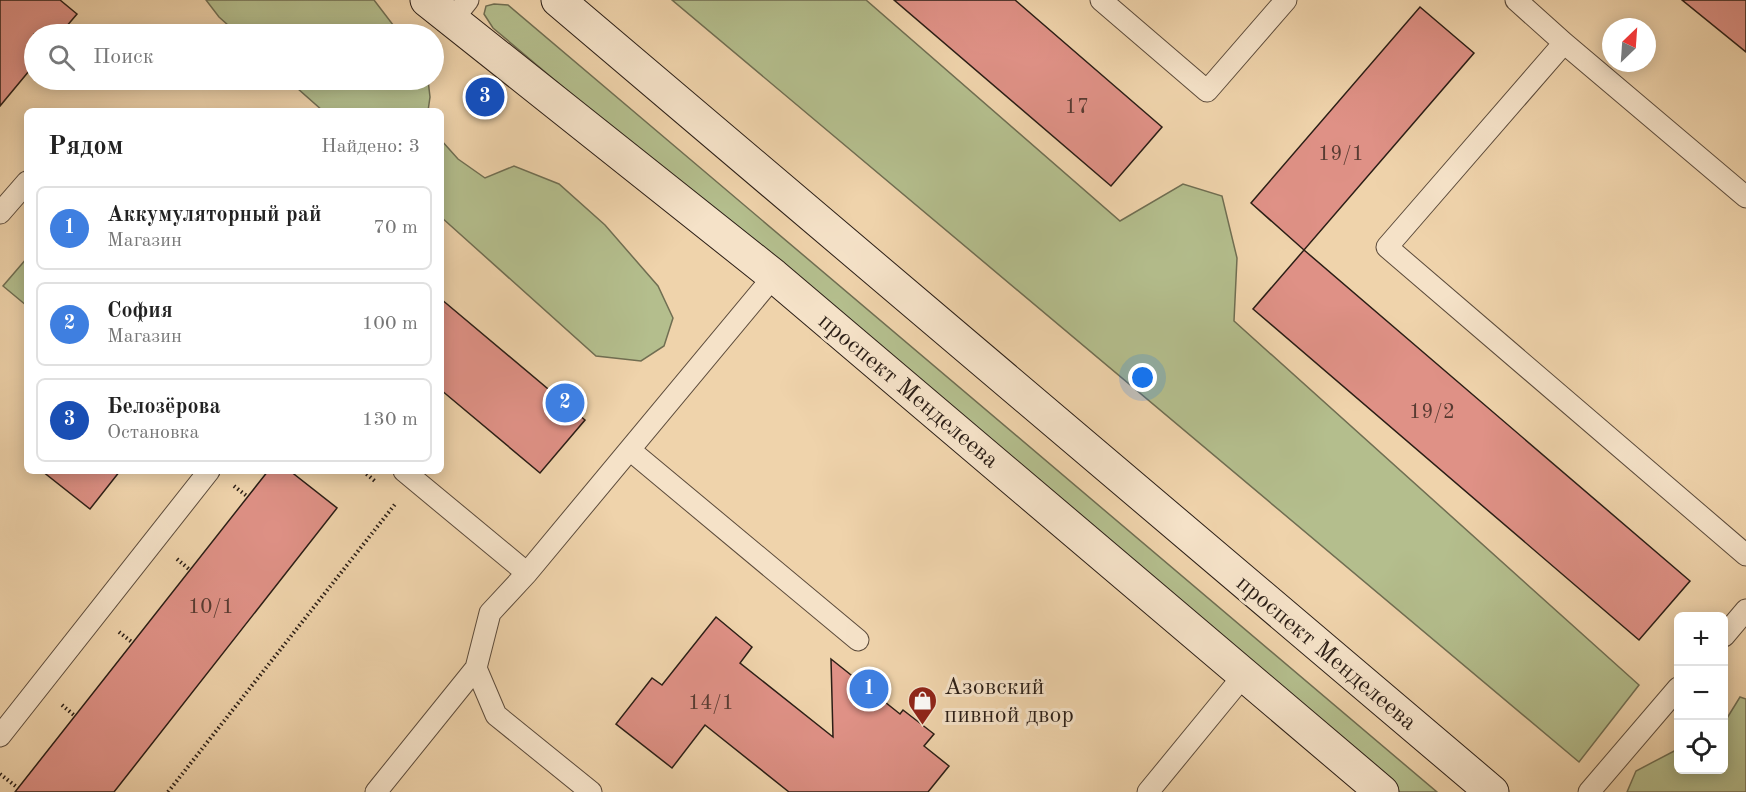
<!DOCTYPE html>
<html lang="ru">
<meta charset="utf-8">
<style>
body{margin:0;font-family:"Old Standard TT",serif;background:#f6f6f6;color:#222}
.controls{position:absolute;right:18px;bottom:18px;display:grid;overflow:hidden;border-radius:9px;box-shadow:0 3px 15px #0003}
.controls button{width:54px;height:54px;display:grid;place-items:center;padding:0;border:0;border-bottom:2px solid #e0e0e0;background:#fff;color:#222;font:30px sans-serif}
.compass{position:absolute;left:1602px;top:18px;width:54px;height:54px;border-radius:50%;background:#fff;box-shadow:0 3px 15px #0003;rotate:25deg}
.you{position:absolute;left:1143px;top:378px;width:21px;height:21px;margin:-15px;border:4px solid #fff;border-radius:50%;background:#1a73e8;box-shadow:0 0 0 9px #1a73e833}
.badge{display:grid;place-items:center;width:39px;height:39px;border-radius:50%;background:#8f2418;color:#fff;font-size:20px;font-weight:700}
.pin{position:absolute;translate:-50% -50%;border:3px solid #fff;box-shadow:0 2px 6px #0006}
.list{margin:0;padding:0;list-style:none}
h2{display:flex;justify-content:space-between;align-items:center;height:78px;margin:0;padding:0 24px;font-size:26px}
h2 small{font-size:20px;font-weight:400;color:#767676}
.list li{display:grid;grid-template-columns:39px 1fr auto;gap:18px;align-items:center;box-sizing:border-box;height:84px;margin:0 12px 12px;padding:0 12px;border:2px solid #e0e0e0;border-radius:9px}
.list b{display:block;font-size:22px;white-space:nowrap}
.list p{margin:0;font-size:20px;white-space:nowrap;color:#767676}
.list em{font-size:20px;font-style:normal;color:#767676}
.icon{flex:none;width:33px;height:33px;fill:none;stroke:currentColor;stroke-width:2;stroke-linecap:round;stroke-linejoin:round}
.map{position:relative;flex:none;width:1746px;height:792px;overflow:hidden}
.search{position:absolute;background:#fff;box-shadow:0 3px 15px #0003;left:24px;top:24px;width:420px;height:66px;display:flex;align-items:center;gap:15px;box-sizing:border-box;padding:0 21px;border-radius:33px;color:#767676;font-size:22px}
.panel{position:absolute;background:#fff;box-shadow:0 3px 15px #0003;left:24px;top:108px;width:420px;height:366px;border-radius:9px}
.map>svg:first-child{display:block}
.green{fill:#b4be8d;stroke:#706e52;stroke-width:1.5}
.building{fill:#df9186;stroke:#2b1e16;stroke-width:1.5}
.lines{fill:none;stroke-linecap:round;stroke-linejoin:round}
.service-casing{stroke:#5c4b3b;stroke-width:23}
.secondary-casing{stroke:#2b1e16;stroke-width:35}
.path{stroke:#2b1e16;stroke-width:4;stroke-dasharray:1.5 3;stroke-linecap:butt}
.service{stroke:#f5e2c8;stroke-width:21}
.secondary{stroke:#f5e2c8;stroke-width:33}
.labels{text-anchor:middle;stroke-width:6;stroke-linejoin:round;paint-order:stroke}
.number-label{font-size:21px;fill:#583b32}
.street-label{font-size:24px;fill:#2b1e16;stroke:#f5e2c8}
.poi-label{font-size:24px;fill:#2b1e16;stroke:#f5e2c8;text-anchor:start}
</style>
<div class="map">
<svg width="1746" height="792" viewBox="0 0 1746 792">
<rect width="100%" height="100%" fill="#efd3ab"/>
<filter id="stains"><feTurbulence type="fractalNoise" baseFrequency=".00333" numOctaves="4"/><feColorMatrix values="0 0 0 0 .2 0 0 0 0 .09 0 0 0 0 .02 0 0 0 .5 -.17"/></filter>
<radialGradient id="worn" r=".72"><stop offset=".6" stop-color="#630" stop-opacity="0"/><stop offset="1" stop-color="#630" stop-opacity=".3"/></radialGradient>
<path class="green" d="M 206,0 L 374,0 L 400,34 L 238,34 L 219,17 Z
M 672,0 L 866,0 L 1120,221 L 1183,184 L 1222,196 L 1237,258 L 1234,321 L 1639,685 L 1579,762 Z
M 494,4 L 508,5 L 1437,792 L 1399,792 L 493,28 L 484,14 L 486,6 Z
M 288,80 L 428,80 L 430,97 L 428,111 L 323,111 Z
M 441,140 L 458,159 L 485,178 L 514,166 L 559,184 L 605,225 L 658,286 L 673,318 L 664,346 L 641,361 L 596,356 L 441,217 Z
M 27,258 L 27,306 L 3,286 Z
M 1740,697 L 1746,699 L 1746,792 L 1627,792 L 1636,771 L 1678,749 L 1678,770 L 1724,770 L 1724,723 Z"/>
<path class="building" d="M 0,0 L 60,0 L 77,14 L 60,34 L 34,34 L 34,65 L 0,106 Z
M 894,0 L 1015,0 L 1162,127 L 1111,186 Z
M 1682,0 L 1746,0 L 1746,52 Z
M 1420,7 L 1474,53 L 1304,250 L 1251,203 Z
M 1304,250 L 1690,581 L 1639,640 L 1253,309 Z
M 441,299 L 585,420 L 540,473 L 441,390 Z
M 42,471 L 120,471 L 90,509 Z
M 268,471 L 290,471 L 337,508 L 114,792 L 15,792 Z
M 716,617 L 752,647 L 740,663 L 833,737 L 831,659 L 900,714 L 903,710 L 934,734 L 924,746 L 949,766 L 928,792 L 789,792 L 705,725 L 672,768 L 616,724 L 652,678 L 662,685 Z"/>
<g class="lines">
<defs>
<path id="service" d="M 1101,0 L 1207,91 L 1286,0
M 1516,0 L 1564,43 L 1746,197
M 453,19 L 468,0
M 1564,43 L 1387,247 L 1746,555
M 0,213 L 27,182
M 630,450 L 858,640
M 404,471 L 527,573
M 1724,636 L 1746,610
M 0,736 L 209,471
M 376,792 L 476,668
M 591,792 L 496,715 L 476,668 L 490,613 L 527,573 L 774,276
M 1148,792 L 1244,675
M 1589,792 L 1678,688"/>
<path id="secondary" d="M 427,0 L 774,276 L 1382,792
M 558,0 L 1492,792"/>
</defs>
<use href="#service" class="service-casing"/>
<use href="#secondary" class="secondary-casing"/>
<path class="path" d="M 363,471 L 376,482
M 234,486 L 248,497
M 177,559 L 190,570
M 119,632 L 133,643
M 62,705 L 75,716
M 0,774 L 18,788
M 168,792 L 396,503"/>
<use href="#service" class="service"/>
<use href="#secondary" class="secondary"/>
</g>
<defs>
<symbol id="shop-pin" viewBox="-11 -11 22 30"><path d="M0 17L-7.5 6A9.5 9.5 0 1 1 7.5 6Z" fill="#8f2418" stroke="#f5e2c8"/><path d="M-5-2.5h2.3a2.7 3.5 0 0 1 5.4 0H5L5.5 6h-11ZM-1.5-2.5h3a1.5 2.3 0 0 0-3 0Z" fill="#fff"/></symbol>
</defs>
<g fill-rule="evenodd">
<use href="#shop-pin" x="906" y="684" width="33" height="45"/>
</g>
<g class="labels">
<g class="number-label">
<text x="1077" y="113">17</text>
<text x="1341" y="160">19/1</text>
<text x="1432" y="418">19/2</text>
<text x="211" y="613">10/1</text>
<text x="711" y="709">14/1</text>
</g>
<g class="street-label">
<text transform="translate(909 390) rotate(40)" y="8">проспект Менделеева</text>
<text transform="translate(1327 652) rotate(40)" y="8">проспект Менделеева</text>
</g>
<g class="poi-label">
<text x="944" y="694">Азовский<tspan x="944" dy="28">пивной двор</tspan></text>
</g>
</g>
<rect width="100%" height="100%" filter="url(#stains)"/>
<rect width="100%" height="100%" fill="url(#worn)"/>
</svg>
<div class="controls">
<button>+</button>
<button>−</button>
<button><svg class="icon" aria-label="locate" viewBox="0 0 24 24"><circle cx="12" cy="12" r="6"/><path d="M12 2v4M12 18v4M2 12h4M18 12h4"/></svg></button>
</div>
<svg class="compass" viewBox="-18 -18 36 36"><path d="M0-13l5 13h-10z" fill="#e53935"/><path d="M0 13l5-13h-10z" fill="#767676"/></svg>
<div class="you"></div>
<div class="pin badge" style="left:869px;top:689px;background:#3f7fe0">1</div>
<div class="pin badge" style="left:565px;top:403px;background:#3f7fe0">2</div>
<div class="pin badge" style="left:485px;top:97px;background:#1a4fb4">3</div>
<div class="search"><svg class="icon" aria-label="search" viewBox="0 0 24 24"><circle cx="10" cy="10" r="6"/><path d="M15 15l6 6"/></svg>Поиск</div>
<section class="panel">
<h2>Рядом<small>Найдено: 3</small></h2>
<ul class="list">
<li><span class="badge" style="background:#3f7fe0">1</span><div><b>Аккумуляторный рай</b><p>Магазин</p></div><em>70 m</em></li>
<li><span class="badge" style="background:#3f7fe0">2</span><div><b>София</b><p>Магазин</p></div><em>100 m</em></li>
<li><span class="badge" style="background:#1a4fb4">3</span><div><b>Белозёрова</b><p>Остановка</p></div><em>130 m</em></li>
</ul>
</section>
</div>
